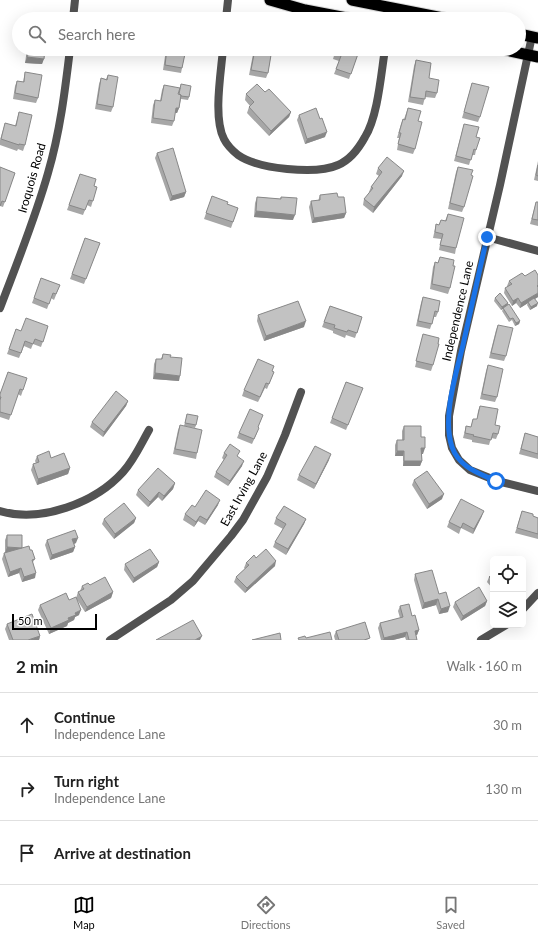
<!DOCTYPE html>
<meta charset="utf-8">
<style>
body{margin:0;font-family:Lato,sans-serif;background:#f6f6f6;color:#222}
.controls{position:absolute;right:12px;bottom:12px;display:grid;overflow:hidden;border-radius:6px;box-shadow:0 4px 16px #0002}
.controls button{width:36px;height:36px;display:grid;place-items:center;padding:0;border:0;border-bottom:1px solid #e0e0e0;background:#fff;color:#222;font:20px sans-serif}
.scale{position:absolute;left:12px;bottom:10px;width:85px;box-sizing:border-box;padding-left:4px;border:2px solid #000;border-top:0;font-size:11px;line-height:14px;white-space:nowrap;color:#000;-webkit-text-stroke:3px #fff;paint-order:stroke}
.stop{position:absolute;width:12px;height:12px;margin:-9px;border:3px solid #1a73e8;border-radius:50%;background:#fff}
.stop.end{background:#1a73e8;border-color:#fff;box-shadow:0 1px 4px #0008}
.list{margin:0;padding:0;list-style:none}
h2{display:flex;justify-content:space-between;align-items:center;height:52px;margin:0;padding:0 16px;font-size:17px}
h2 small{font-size:13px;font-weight:400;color:#767676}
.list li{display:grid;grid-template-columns:26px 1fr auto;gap:12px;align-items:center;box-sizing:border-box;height:64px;padding:0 16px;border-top:1px solid #e0e0e0}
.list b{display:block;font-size:15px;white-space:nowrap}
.list p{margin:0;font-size:13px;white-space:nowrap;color:#767676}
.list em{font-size:13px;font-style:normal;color:#767676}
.icon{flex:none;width:22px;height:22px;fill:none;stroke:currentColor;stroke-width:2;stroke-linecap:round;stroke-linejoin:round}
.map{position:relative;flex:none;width:538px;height:640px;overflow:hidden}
.search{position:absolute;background:#fff;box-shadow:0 4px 16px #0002;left:12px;right:12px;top:12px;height:44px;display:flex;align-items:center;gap:10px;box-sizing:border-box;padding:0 14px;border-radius:22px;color:#767676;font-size:15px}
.sheet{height:244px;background:#fff}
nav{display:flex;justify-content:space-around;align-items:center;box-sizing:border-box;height:56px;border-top:1px solid #e0e0e0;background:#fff;font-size:11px;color:#767676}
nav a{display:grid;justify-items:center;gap:2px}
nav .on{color:#000}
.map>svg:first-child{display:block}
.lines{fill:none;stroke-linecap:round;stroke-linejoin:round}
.trunk-casing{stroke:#dbdbdb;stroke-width:13}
.minor{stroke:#525252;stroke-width:8}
.trunk{stroke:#000;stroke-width:11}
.wall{fill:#a7a7a7}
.shaded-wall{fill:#888}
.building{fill:#c2c2c2;stroke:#888}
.route{stroke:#1a73e8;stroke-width:5}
.labels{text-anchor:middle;stroke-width:4;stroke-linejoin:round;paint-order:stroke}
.street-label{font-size:12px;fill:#000;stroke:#fff}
</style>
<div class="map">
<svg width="538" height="640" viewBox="0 0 538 640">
<rect width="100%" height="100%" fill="#fff"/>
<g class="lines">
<defs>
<path id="trunk" d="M 270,0 L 305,10 L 352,19
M 352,0 L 448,19
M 519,34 L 538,38
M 501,49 L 538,57"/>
</defs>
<use href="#trunk" class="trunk-casing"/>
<path class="minor" d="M 73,19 L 75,0
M 226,19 L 228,0
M 390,19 L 392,7
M 532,36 L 500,185 L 461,351 L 449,416 L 449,435 L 452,448 L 459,460 L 470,470 L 497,481 L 538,491
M 223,49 C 221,73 213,118 224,139 C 227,145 233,151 238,155 C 258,169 316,175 338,165 C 350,160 359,148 365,137 C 378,116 381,74 385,49
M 487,237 L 538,251
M 0,308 C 17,263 35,219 48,173 C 60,132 65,91 70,49
M 0,511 C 41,523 95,503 123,472 C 134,460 141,444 149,430
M 523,609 L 538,593
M 110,640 L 171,600 L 193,581 L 231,536 L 243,520 L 267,477 L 285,435 L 301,392
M 481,640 L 506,625"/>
<use href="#trunk" class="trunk"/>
</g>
<path class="wall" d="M 27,49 L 45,49 L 42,64 L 25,63 Z
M 166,49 L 186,49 L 182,68 L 181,73 L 163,70 Z
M 254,49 L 272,49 L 268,73 L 266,78 L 249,75 Z
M 336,49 L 359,51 L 349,79 L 334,74 L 339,61 L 333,59 Z
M 416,60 L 429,78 L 437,93 L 435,98 L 425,97 L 423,105 L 408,102 L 414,66 Z
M 25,72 L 38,98 L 36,103 L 13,99 L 15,86 L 17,81 L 23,82 Z
M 108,75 L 113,107 L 111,112 L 95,109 L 99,84 L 101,78 L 106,79 Z
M 472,83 L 480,117 L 478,122 L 462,118 Z
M 181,84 L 189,97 L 188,100 L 181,99 L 179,108 L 177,113 L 175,113 L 174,121 L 172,126 L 151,123 L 153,105 L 155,100 L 160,101 L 162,90 L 164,85 L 179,94 Z
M 265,92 L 291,112 L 289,117 L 269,136 L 247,113 L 249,107 L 250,106 L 245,100 L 246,94 Z
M 408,108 L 418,121 L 415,149 L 413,154 L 397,150 L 399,138 L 397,138 L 401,124 L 403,119 L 404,119 Z
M 19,112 L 25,145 L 23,151 L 18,149 L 17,151 L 0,145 L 0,140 L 5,123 L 15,126 Z
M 299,115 L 325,137 L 305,144 L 297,120 Z
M 464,124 L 476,137 L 476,150 L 475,155 L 472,155 L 469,165 L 454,161 Z
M 157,153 L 186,192 L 184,197 L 170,201 L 155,158 Z
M 538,161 L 538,181 L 534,180 Z
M 0,167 L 15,173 L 3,207 L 0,206 Z
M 458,167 L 464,207 L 462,212 L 448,209 L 456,172 Z
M 378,168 L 402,176 L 373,213 L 363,205 L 364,199 L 370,193 L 369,192 L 371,187 L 379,176 L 376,174 Z
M 80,174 L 94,186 L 97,187 L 91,207 L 87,205 L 83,215 L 67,210 Z
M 320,195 L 338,197 L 346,213 L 344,218 L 312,223 L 309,207 L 311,201 L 318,201 Z
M 212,196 L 227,204 L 238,208 L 231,228 L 204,219 Z
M 257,197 L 280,199 L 281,197 L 293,220 L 254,217 L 255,203 Z
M 536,202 L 538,202 L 538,226 L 530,224 Z
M 448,214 L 456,248 L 455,254 L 439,250 L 441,239 L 433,238 L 436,224 L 439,225 L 441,220 L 445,221 Z
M 85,238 L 100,243 L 84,284 L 70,279 Z
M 440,257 L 453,266 L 450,288 L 448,294 L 430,289 L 433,267 L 435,262 L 438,263 Z
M 41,278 L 60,285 L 54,300 L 51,298 L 47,309 L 32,303 Z
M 509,281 L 538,297 L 535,299 L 537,306 L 530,310 L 527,305 L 528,303 L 520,308 L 516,303 L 512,306 L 504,293 L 505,288 L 508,287 L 507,286 Z
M 423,297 L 438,312 L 436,317 L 434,317 L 430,329 L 416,326 L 421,303 Z
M 495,298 L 508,303 L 508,305 L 520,321 L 519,324 L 515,326 L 512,320 L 509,322 L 502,311 L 503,309 L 501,310 L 494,301 Z
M 330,306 L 362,317 L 355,338 L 346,335 L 345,338 L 333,333 L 333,331 L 322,327 Z
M 258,315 L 304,327 L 264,341 L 257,321 Z
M 498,325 L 506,356 L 504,361 L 489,358 L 496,330 Z
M 48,326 L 41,347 L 33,344 L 31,349 L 24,346 L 19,358 L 7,354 L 16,329 L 21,331 Z
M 423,334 L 433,365 L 431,371 L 415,367 Z
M 163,354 L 170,357 L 179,381 L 153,379 L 154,364 L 156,359 L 161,359 Z
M 488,365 L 497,397 L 495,402 L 480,399 L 486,371 Z
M 272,371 L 274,372 L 267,389 L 265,388 L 258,402 L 242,396 L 244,390 Z
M 8,372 L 23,390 L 21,396 L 18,394 L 9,420 L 0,417 L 0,394 Z
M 346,382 L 363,388 L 346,430 L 330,423 Z
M 128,401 L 126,406 L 103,437 L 90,427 L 92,422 Z
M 480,406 L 495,425 L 498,434 L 496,439 L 491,438 L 489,445 L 472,442 L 472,440 L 463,438 L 466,426 L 471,427 L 473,419 L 477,419 L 478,411 Z
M 187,414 L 196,425 L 195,428 L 184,426 Z
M 263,415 L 258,427 L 257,433 L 252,444 L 237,438 L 239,433 Z
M 180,425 L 197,453 L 196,459 L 173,454 L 178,430 Z
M 404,426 L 421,437 L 423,454 L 422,454 L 422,461 L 420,466 L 403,466 L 403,456 L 395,456 L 395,445 L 397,440 L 402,440 L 402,431 Z
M 525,433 L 538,437 L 538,459 L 519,454 Z
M 224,453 L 238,457 L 242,466 L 228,486 L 214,477 L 216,472 L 224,460 L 222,458 Z
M 37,456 L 51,458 L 70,468 L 68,474 L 37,485 L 31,470 L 33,464 L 36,463 L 35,461 Z
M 329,460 L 314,489 L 297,480 L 299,475 Z
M 414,480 L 442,499 L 427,509 L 412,485 Z
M 175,483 L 173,489 L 162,501 L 158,497 L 148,507 L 136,495 L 138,490 Z
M 218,505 L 205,525 L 198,521 L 194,527 L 183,520 L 185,514 L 195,507 Z
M 522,511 L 533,516 L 538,518 L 538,539 L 515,533 Z
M 482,516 L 473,534 L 461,528 L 459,534 L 447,527 L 449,522 Z
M 136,518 L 134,523 L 114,539 L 102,524 L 104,519 Z
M 276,518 L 306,519 L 304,524 L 286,555 L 273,547 L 275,542 L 283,529 L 274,524 Z
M 7,535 L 22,548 L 30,550 L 35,559 L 33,562 L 35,578 L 22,582 L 19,573 L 8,577 L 2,559 L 4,553 L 6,553 L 5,553 L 5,540 Z
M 47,540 L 76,543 L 74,544 L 75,547 L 73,552 L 50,560 L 45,545 Z
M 159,562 L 157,567 L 133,583 L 124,570 L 125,564 Z
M 246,563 L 275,566 L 245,593 L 234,582 L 236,577 L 245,569 L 244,568 Z
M 493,573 L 493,589 L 487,582 L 489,577 Z
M 415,574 L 439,594 L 448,612 L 439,614 L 436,605 L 422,609 L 414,580 Z
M 82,586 L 113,592 L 111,598 L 85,612 L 76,598 L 78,592 L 80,591 Z
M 69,600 L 79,615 L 75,617 L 74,620 L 68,623 L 67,626 L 49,634 L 38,610 L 40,605 Z
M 487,601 L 485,606 L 461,621 L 453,607 L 455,602 Z
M 400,606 L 412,616 L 419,630 L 417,635 L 416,635 L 417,640 L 406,640 L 405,637 L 393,640 L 381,640 L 378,628 L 380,623 L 400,618 L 398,611 Z
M 7,624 L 40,636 L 39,640 L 9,640 L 5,629 Z
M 336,631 L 369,640 L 335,640 L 334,636 Z"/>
<path class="shaded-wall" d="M 101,49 L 119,49 L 117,54 L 100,53 Z
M 27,57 L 44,59 L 42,64 L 25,63 Z
M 176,108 L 179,108 L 177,113 L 174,113 Z
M 291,112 L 289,117 L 269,136 L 271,131 Z
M 327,132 L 325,137 L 305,144 L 307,139 Z
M 404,171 L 402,176 L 373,213 L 374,207 Z
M 186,192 L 184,197 L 170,201 L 172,196 Z
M 256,211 L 295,215 L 293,220 L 254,217 Z
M 346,213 L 344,218 L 312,223 L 314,218 Z
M 538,293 L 538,297 L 520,308 L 521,303 Z
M 518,298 L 516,303 L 512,306 L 513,301 Z
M 508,303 L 507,306 L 501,310 L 502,307 Z
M 538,303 L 537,306 L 530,310 L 531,307 Z
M 306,321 L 304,327 L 264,341 L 266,336 Z
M 520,321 L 519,324 L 515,326 L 516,323 Z
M 155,373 L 180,376 L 179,381 L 153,379 Z
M 128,401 L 126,406 L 103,437 L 104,432 Z
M 421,448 L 425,448 L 423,454 L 420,454 Z
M 397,451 L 404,451 L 403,456 L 395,456 Z
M 331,454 L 329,460 L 314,489 L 316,484 Z
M 244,461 L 242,466 L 228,486 L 230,481 Z
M 404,461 L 422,461 L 420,466 L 403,466 Z
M 70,468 L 68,474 L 37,485 L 38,479 Z
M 175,483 L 173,489 L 162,501 L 164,496 Z
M 159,492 L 158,497 L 148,507 L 150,502 Z
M 444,494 L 442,499 L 427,509 L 429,504 Z
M 220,500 L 218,505 L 205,525 L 207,520 Z
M 484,511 L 482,516 L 473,534 L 474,529 Z
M 200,516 L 198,521 L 194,527 L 196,522 Z
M 136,518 L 134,523 L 114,539 L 115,534 Z
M 306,519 L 304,524 L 286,555 L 288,549 Z
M 78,538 L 76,543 L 71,545 L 72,539 Z
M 7,547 L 22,548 L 20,553 L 5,553 Z
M 75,547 L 73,552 L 50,560 L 52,555 Z
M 276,561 L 275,566 L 245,593 L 247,588 Z
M 159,562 L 157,567 L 133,583 L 134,578 Z
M 21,568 L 19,573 L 8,577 L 10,572 Z
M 36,573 L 35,578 L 22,582 L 24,577 Z
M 113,592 L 111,598 L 85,612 L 87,607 Z
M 438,599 L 436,605 L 422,609 L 424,603 Z
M 487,601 L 485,606 L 461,621 L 463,616 Z
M 450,606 L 448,612 L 439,614 L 441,609 Z
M 81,610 L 79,615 L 75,617 L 74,620 L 68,623 L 67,626 L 49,634 L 51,628 L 68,618 L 75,613 Z
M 419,630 L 417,635 L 413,636 L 415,631 Z
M 407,632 L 405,637 L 393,640 L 383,640 L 384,638 Z
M 40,636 L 39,640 L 28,640 Z
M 202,636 L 200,640 L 195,640 Z"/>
<path class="building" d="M 105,14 L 122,15 L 122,19 L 105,19 Z
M 31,18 L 44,19 L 31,19 Z
M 28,49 L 45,49 L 44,59 L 27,57 Z
M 167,49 L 186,49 L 182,68 L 165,65 Z
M 255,49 L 272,49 L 268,73 L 251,70 Z
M 336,49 L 352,49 L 359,51 L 351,74 L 336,69 L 341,56 L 335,54 Z
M 416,60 L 431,63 L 429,78 L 439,80 L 437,93 L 426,91 L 425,99 L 410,97 Z
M 25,72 L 42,75 L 38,98 L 15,93 L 17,81 L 24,82 Z
M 108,75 L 118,77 L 113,107 L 97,104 L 101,78 L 107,80 Z
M 472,83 L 489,87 L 480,117 L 464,112 Z
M 181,84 L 191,86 L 189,97 L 181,96 L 181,95 L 179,94 Z
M 257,84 L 265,92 L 269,89 L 291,112 L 271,131 L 249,107 L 254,102 L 246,94 Z
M 164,85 L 180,88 L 178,94 L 181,95 L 179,108 L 176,108 L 174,121 L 153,118 L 155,100 L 161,101 Z
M 316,108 L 320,119 L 322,118 L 327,132 L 307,139 L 299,115 Z
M 408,108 L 421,111 L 418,121 L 422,122 L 415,149 L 398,144 L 401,133 L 399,133 L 403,119 L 405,120 Z
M 19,112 L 32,115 L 25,145 L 19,144 L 19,145 L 1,139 L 5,123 L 16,126 Z
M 464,124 L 479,127 L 476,137 L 480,138 L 476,150 L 474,149 L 471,160 L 456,156 Z
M 173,148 L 186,192 L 172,196 L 157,153 Z
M 387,157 L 404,171 L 374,207 L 364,199 L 373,188 L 371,187 L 382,172 L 378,168 Z
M 538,165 L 538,176 L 536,175 Z
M 0,167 L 15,173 L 5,202 L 2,201 L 0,206 Z
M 458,167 L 473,170 L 471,175 L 473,176 L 464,207 L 450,203 Z
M 80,174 L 96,179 L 94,186 L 97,187 L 93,201 L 89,200 L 85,210 L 69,205 Z
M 337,193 L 338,197 L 344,197 L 346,213 L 314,218 L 311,201 L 320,200 L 320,195 Z
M 212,196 L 228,202 L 227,204 L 238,208 L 233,222 L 206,213 Z
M 257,197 L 281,199 L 281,197 L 297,198 L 295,215 L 256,211 Z
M 536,202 L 538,202 L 538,220 L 532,219 Z
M 448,214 L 464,218 L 456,248 L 440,245 L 443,234 L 435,232 L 436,224 L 439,225 L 441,220 L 446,221 Z
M 85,238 L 100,243 L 86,279 L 72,274 Z
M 440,257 L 454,260 L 453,266 L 455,266 L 450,288 L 432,284 L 435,262 L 438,263 Z
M 535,270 L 538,275 L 538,285 L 537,286 L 538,287 L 538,293 L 521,303 L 518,298 L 513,301 L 505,288 L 512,284 L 509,281 L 522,273 L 525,276 Z
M 41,278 L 60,285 L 56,294 L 53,293 L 49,304 L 34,298 Z
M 500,293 L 508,303 L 502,307 L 495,298 Z
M 423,297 L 440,301 L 438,312 L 435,311 L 432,324 L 418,321 Z
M 534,298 L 538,303 L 531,307 L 528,302 Z
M 298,301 L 306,321 L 266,336 L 258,315 Z
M 509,304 L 520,321 L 516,323 L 513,318 L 510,319 L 503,308 Z
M 330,306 L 362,317 L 357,333 L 348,330 L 347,332 L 334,328 L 335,325 L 324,322 Z
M 26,318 L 48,326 L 43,342 L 35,339 L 33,344 L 25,341 L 21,353 L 9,349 L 16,329 L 21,331 Z
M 498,325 L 513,328 L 506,356 L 491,353 Z
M 423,334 L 439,338 L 438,344 L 439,344 L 433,365 L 416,361 Z
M 163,354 L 171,355 L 170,357 L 182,358 L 180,376 L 155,373 L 156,359 L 162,359 Z
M 258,359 L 274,366 L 272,371 L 274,372 L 269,384 L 266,383 L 260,397 L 244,390 Z
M 488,365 L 503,369 L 497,397 L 482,394 Z
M 8,372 L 27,378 L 23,390 L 20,389 L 11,415 L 0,412 L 0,400 L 1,397 L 0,397 L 0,394 Z
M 346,382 L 363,388 L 348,425 L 332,418 Z
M 116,391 L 128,401 L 104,432 L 92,422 Z
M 480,406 L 498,409 L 495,425 L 500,426 L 498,434 L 493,433 L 491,440 L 473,436 L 474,435 L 465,433 L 466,426 L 471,427 L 473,419 L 477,419 Z
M 250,409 L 263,415 L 258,427 L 259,428 L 254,439 L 239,433 Z
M 187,414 L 198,416 L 196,425 L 185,423 Z
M 180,425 L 202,430 L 197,453 L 175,449 Z
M 404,426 L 421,426 L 421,437 L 425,437 L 425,448 L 421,448 L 422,461 L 404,461 L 404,451 L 397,451 L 397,440 L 404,440 Z
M 525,433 L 538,437 L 538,454 L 521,449 Z
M 230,444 L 240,451 L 237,456 L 244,461 L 230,481 L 216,472 L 227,455 L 224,453 Z
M 315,446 L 331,454 L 316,484 L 299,475 Z
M 49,451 L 51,458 L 64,453 L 70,468 L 38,479 L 33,464 L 39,462 L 37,456 Z
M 158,468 L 175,483 L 164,496 L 159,492 L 150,502 L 138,490 Z
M 427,471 L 444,494 L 429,504 L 414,480 Z
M 206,490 L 220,500 L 207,520 L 200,516 L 196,522 L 185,514 L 192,505 L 195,507 Z
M 461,499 L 484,511 L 474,529 L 463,523 L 461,528 L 449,522 Z
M 124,503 L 136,518 L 115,534 L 104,519 Z
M 284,506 L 306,519 L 288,549 L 275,542 L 286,524 L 276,518 Z
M 522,511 L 533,514 L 533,516 L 538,518 L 538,534 L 517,528 Z
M 75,530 L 78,538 L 72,539 L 75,547 L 52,555 L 47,540 Z
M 7,535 L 22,535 L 22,548 L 7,547 Z
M 29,546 L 30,550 L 32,550 L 35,559 L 32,560 L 36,573 L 24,577 L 21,568 L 10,572 L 4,553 Z
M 150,549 L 159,562 L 134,578 L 125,564 Z
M 266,549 L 276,561 L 247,588 L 236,577 L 249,565 L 246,563 L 254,555 L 256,558 Z
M 432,570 L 439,594 L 446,592 L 450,606 L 441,609 L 438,599 L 424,603 L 415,574 Z
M 493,573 L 493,581 L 489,577 Z
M 105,577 L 113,592 L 87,607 L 78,592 L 84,589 L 82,586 L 88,583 L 90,585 Z
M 479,587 L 487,601 L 463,616 L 455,602 Z
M 66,593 L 69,600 L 76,597 L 81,610 L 75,613 L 76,615 L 68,618 L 69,620 L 51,628 L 40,605 Z
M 409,604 L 412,616 L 415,615 L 419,630 L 415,631 L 417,640 L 409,640 L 407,632 L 384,638 L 380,623 L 403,617 L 400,606 Z
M 32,614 L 40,636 L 28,640 L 13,640 L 7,624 Z
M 193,620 L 202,636 L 195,640 L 156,640 Z
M 365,622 L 370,638 L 364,640 L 339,640 L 336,631 Z
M 330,632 L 332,640 L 299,640 L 298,638 L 305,636 L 306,638 Z
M 280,633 L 281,640 L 252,640 Z"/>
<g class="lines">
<path class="route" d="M 487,237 C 479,273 471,309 463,345 C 456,374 442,417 452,447 C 459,467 478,473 496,481"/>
</g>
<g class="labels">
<g class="street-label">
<text transform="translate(32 178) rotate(-74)" y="4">Iroquois Road</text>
<text transform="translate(458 311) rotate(-77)" y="4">Independence Lane</text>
<text transform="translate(244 489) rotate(-61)" y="4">East Irving Lane</text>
</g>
</g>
</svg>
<div class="controls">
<button><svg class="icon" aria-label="locate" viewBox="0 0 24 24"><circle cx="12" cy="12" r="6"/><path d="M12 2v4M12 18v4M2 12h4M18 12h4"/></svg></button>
<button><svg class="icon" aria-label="layers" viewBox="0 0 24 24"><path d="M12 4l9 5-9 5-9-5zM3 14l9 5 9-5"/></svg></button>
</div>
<div class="scale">50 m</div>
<div class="stop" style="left:496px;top:481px"></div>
<div class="stop end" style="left:487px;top:237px"></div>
<div class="search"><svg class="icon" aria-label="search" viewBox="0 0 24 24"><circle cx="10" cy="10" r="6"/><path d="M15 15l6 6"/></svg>Search here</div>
</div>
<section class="sheet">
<h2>2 min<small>Walk · 160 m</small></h2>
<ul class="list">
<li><svg class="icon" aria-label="ahead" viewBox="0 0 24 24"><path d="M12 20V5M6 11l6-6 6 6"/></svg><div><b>Continue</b><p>Independence Lane</p></div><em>30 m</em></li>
<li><svg class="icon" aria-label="right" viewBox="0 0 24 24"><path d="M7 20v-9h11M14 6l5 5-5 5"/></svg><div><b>Turn right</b><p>Independence Lane</p></div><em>130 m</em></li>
<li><svg class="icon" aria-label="arrive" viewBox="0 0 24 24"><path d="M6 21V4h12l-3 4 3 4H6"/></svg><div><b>Arrive at destination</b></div></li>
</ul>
</section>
<nav>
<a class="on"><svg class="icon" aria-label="map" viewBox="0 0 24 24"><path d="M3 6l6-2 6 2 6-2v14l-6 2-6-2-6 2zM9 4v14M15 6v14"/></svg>Map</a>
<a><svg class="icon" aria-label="directions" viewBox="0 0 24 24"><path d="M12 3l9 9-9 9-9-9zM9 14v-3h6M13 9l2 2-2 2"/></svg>Directions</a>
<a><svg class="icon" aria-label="saved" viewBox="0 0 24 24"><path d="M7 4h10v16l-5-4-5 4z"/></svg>Saved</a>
</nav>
